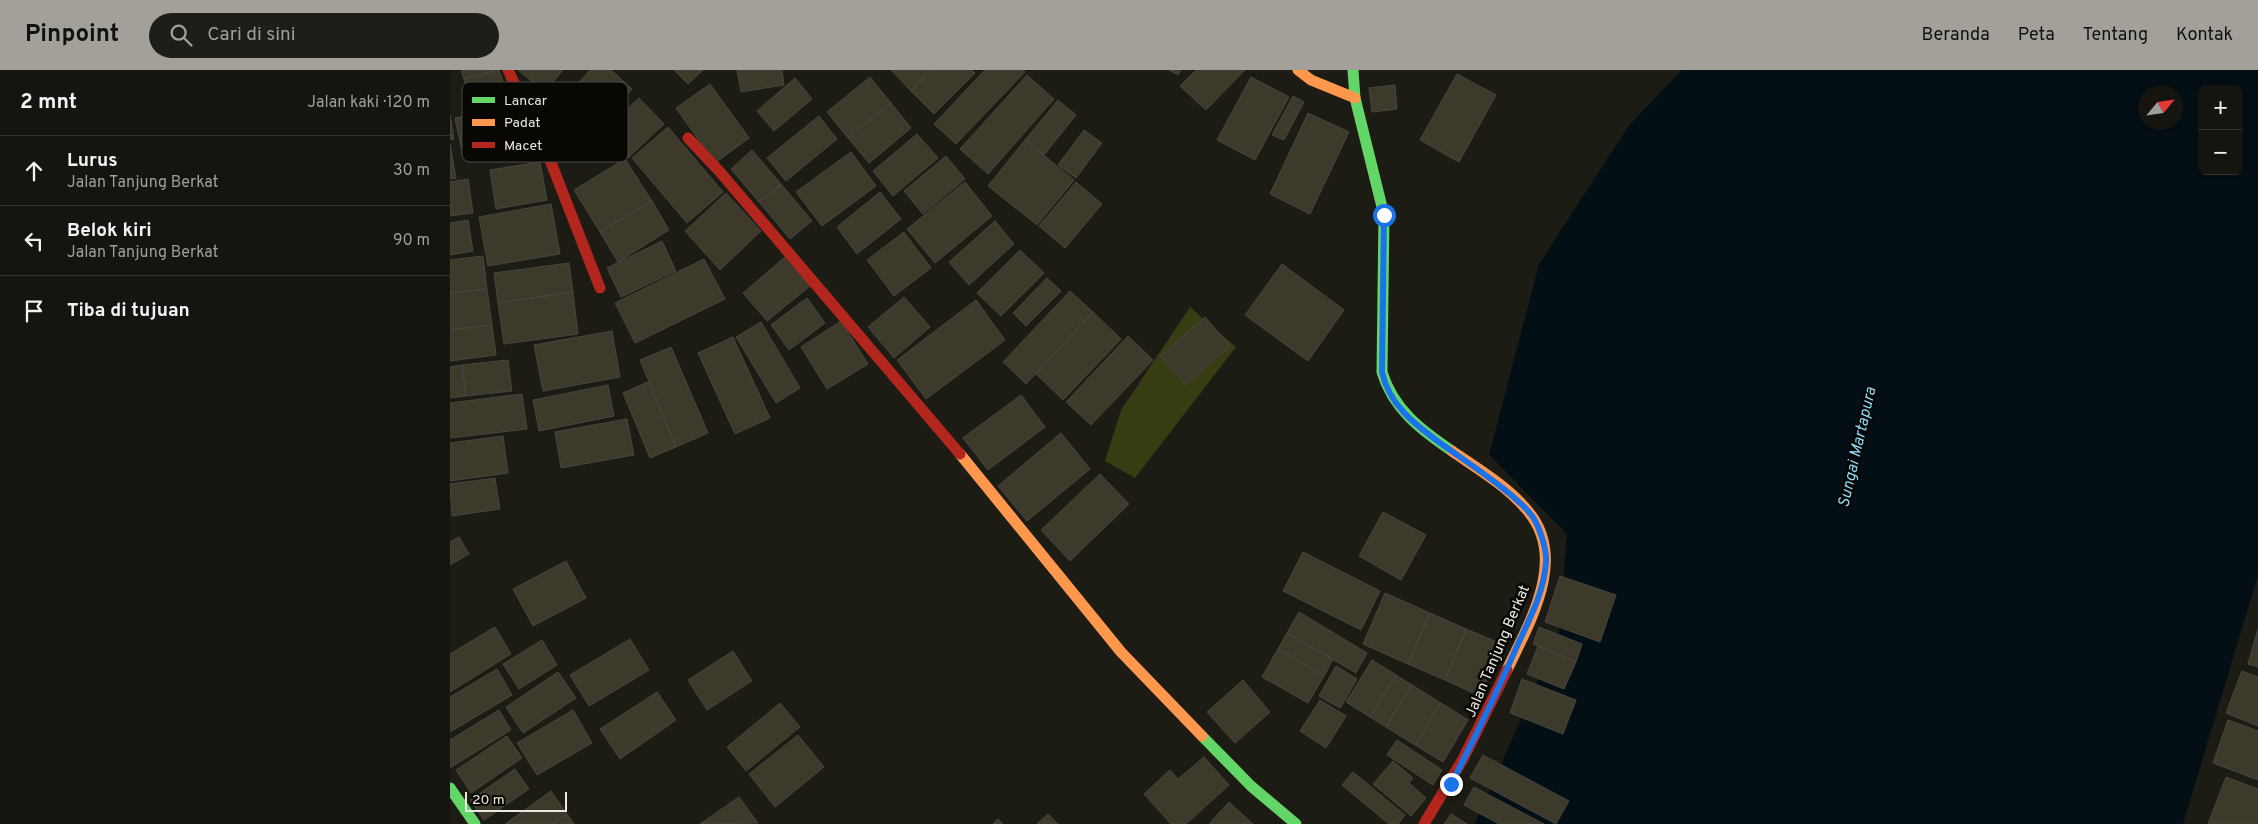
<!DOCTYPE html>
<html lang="id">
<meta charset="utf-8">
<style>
body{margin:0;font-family:Overpass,sans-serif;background:#1e1d18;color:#f1f3f6}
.controls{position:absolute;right:15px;top:15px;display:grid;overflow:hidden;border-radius:8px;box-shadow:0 1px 4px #0004}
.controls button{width:45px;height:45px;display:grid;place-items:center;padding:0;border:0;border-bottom:1px solid #34332f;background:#15140f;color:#f1f3f6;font:25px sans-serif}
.compass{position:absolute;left:1688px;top:15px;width:45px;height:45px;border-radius:50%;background:#15140f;box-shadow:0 1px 4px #0004;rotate:61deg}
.scale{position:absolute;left:15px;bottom:12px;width:102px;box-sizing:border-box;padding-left:5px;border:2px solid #eae8e0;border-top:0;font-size:14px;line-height:18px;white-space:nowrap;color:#eae8e0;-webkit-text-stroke:4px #080704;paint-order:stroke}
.stop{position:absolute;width:15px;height:15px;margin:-11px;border:4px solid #1a73e8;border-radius:50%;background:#fff}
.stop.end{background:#1a73e8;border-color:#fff;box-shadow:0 1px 5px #0008}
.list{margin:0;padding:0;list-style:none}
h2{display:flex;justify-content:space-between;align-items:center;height:65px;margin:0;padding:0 20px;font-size:21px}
h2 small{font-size:16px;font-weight:400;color:#9d9e9e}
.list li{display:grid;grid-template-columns:32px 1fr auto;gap:15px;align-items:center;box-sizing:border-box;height:70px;padding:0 20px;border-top:1px solid #34332f}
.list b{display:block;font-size:19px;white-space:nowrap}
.list p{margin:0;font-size:16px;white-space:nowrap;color:#9d9e9e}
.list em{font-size:16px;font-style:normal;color:#9d9e9e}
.icon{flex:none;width:28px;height:28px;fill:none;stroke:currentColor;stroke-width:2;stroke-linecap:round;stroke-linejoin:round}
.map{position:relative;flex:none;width:1808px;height:754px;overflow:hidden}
header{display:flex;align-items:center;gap:30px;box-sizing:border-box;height:70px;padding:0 25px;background:#a2a099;color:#111}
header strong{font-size:24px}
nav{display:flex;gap:28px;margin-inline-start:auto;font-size:18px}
.search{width:350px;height:45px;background:#1e1d18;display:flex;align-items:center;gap:12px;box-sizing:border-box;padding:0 18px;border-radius:28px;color:#9d9e9e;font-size:19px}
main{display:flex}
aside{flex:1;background:#15140f}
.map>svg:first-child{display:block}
.green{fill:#373c12}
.water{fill:#030f15;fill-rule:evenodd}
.building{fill:#3d3a2b;stroke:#474641}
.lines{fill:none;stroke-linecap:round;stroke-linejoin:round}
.fast{stroke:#63d668;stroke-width:11}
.slow{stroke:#ff974d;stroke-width:11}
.jam{stroke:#b3261e;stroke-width:11}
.route{stroke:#1a73e8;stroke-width:6}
.labels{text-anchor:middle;stroke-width:5;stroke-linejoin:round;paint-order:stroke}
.street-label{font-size:15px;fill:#eae8e0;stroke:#080704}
.water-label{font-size:16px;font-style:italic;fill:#8cdcf8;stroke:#080704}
.key{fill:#080704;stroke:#4c4a46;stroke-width:1}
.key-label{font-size:14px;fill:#eae8e0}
</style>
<header>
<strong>Pinpoint</strong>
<div class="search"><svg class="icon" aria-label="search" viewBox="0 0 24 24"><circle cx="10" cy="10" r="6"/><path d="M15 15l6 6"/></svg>Cari di sini</div>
<nav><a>Beranda</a><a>Peta</a><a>Tentang</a><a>Kontak</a></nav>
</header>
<main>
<aside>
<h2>2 mnt<small>Jalan kaki · 120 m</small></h2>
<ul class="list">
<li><svg class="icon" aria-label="ahead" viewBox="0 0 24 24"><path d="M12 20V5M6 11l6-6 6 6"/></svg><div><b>Lurus</b><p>Jalan Tanjung Berkat</p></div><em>30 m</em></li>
<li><svg class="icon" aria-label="left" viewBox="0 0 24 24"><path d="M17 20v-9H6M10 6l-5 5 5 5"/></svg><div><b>Belok kiri</b><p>Jalan Tanjung Berkat</p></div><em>90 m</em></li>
<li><svg class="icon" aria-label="arrive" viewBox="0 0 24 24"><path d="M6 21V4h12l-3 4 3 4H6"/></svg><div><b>Tiba di tujuan</b></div></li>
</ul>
</aside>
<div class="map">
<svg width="1808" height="754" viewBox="0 0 1808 754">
<rect width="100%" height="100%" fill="#1c1b14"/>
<path class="green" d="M 740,237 L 786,277 L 685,408 L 655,391 L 671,340 Z"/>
<path class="water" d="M 1232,0 L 1808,0 L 1808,505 L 1733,754 L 1025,754 L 1109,562 L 1117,464 L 1039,385 L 1089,194 L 1180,54 ZM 1752,19 L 1789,19 L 1789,101 L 1752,101 ZM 1696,22 L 1726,22 L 1726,52 L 1696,52 Z"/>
<path class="building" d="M 11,0 L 43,0 L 44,1 L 14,9 Z
M 49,0 L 59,29 L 22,39 L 14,9 Z
M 68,0 L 113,0 L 95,22 Z
M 140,0 L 161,0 L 182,19 L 142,65 L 108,36 Z
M 224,0 L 253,0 L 238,14 Z
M 287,0 L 332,0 L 334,15 L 291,22 Z
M 441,0 L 481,0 L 461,21 Z
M 481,0 L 522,0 L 525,3 L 484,44 L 461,21 Z
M 535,0 L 573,0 L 575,2 L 506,74 L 484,54 Z
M 719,0 L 731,0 L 728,5 Z
M 746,0 L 795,0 L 756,40 L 730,16 Z
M 1007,4 L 1046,25 L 1009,92 L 970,70 Z
M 577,5 L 604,29 L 538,104 L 510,79 Z
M 420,7 L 441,33 L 398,68 L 377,42 Z
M 801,7 L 839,27 L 805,90 L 767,70 Z
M 345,8 L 362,29 L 324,61 L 307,41 Z
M 260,14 L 299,68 L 265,93 L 226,38 Z
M 945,15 L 947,39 L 922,42 L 919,18 Z
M 843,26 L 854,32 L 834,70 L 822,65 Z
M 189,28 L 214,54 L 178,88 L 153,62 Z
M 608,30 L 626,45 L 594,85 L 575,70 Z
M 441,33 L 461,58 L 419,93 L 398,68 Z
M 66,36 L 74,73 L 13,86 L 5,48 Z
M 858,43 L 899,62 L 860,144 L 820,124 Z
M 0,45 L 4,69 L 0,70 Z
M 369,46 L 387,69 L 336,111 L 317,88 Z
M 218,57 L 273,122 L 237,153 L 182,88 Z
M 634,60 L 652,73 L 626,108 L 608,95 Z
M 467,64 L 488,88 L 443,126 L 423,101 Z
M 575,70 L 624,110 L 587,155 L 538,116 Z
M 0,74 L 6,108 L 0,109 Z
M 302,80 L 331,114 L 309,132 L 281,99 Z
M 401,82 L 426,116 L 372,156 L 346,122 Z
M 496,86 L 515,109 L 473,144 L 454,121 Z
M 175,89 L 202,131 L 150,162 L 124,120 Z
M 90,92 L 97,130 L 46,139 L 40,100 Z
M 18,109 L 23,143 L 0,146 L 0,112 Z
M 515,112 L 542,146 L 485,193 L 457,159 Z
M 626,112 L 652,134 L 615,178 L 589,156 Z
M 331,114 L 362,151 L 340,169 L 309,132 Z
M 430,122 L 451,149 L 407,184 L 387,157 Z
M 276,123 L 311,161 L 270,200 L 235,161 Z
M 202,131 L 219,160 L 168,192 L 150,162 Z
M 101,134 L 110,184 L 38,196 L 29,147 Z
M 18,150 L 23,181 L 0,185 L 0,153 Z
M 545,151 L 564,174 L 519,215 L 499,192 Z
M 454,162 L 481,198 L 444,226 L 417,190 Z
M 212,171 L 226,201 L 171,227 L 157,198 Z
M 570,180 L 594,203 L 551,246 L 527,223 Z
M 33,186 L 37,219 L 0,223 L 0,190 Z
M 335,187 L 360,216 L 317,251 L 293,223 Z
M 254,189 L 275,229 L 185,273 L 165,233 Z
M 119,193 L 123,222 L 48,233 L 44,203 Z
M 832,194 L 894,240 L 858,291 L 795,245 Z
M 597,208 L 611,221 L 576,256 L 563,243 Z
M 37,219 L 42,255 L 0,260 L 0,223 Z
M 620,221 L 643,242 L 576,314 L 553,292 Z
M 123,222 L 128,264 L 54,274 L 48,233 Z
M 454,227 L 480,257 L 444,288 L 418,257 Z
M 357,228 L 375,253 L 339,280 L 321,255 Z
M 526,230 L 555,270 L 476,329 L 447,290 Z
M 643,242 L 671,269 L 613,330 L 586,304 Z
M 755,247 L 780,276 L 736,315 L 710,286 Z
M 391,251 L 418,294 L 377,319 L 351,277 Z
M 311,252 L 350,318 L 326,333 L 286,267 Z
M 42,255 L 46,285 L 0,291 L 0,260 Z
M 162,261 L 170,307 L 93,321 L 84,275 Z
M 678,266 L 703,290 L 641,355 L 616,332 Z
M 283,267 L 320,348 L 285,364 L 248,283 Z
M 221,277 L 258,363 L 226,377 L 190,290 Z
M 58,290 L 62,321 L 16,326 L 12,295 Z
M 12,295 L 16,326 L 0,328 L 0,297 Z
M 198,312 L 226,377 L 200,388 L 173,323 Z
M 158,315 L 164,346 L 89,361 L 83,330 Z
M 72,324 L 77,359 L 0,368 L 0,333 Z
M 571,325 L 595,357 L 538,400 L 513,368 Z
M 177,349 L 184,385 L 111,398 L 105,362 Z
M 611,363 L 640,399 L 577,451 L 548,416 Z
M 53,366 L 58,403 L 0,411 L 0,373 Z
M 650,404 L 679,434 L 620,491 L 591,460 Z
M 45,408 L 50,439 L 2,446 L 0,414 Z
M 933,442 L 976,465 L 951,510 L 909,486 Z
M 9,467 L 19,484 L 0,495 L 0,472 Z
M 853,482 L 930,521 L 911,560 L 833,521 Z
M 116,491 L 136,528 L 83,556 L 63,519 Z
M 1110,506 L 1166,525 L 1150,572 L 1095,552 Z
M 935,523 L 980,543 L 958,594 L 913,574 Z
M 849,542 L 917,583 L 906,603 L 837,563 Z
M 980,543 L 1016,559 L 995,610 L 958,594 Z
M 45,557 L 61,584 L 0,622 L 0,584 Z
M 1089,557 L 1132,574 L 1126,592 L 1083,574 Z
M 1016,559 L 1052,574 L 1030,626 L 995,610 Z
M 1808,559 L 1808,597 L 1798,594 Z
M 837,563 L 883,589 L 874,606 L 828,579 Z
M 180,569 L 199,600 L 139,636 L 120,605 Z
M 92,570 L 107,595 L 69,619 L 53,594 Z
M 1088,576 L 1126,592 L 1114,619 L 1077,604 Z
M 828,579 L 874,606 L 858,633 L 812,607 Z
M 283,581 L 302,611 L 257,640 L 238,610 Z
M 922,590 L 946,605 L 920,647 L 896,632 Z
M 886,596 L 907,609 L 890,638 L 869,626 Z
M 47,599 L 62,625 L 0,662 L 0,627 Z
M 1792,601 L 1808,607 L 1808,656 L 1776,643 Z
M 108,602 L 126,628 L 73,663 L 56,637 Z
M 946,605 L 962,615 L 936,657 L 920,647 Z
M 1072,609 L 1126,630 L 1113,664 L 1060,643 Z
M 793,610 L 820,642 L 785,673 L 757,642 Z
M 962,615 L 991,633 L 965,675 L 936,657 Z
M 207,622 L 226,650 L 170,689 L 150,659 Z
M 870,630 L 896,646 L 876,678 L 850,661 Z
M 330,633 L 350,657 L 296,701 L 277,677 Z
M 991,633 L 1018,650 L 993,692 L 965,675 Z
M 49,640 L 61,660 L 0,698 L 0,670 Z
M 123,640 L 142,673 L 87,705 L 67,673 Z
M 1778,650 L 1808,661 L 1808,710 L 1763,693 Z
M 348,665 L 374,697 L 325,737 L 299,704 Z
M 57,666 L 72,688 L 21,723 L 6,700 Z
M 947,670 L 992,700 L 983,715 L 937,685 Z
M 1033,685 L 1119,731 L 1106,754 L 1020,708 Z
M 754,687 L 779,715 L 736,754 L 721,754 L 694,724 L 720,700 L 728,709 Z
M 943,691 L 963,708 L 959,713 L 976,728 L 961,746 L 923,714 Z
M 65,699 L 79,719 L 34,750 L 20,730 Z
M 903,702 L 955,745 L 948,754 L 939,754 L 892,715 Z
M 1776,707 L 1808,719 L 1808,754 L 1758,754 Z
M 1024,717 L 1094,754 L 1049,754 L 1014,735 Z
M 101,721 L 117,744 L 103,754 L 55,754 Z
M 289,727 L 308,753 L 250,754 Z
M 779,732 L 803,754 L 759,754 Z
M 117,744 L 124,754 L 103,754 Z
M 598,744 L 608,754 L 587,754 Z
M 1001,744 L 1017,754 L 994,754 Z
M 548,749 L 553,754 L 543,754 Z"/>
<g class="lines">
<path class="fast" d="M 903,0 L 905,28 L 934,145 L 932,302 C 943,339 971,360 1002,381
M 752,666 L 801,716 L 846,754
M 0,718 L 25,754"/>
<path class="slow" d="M 848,0 L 861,10 L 905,28
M 1002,381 C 1028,399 1057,416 1077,440 C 1119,488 1079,553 1057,600
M 510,384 L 671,582 L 752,666"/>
<path class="jam" d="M 58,0 L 98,85 L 150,218
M 238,68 L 270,102 L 510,384
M 974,754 L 1013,689 L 1057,600"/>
</g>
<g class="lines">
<path class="route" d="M 934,145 L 932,302 C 939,336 967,356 993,375 C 1015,391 1071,427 1084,449 C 1090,459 1097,480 1096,492 C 1094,522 1080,548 1068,574 C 1047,622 1025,668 1001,714"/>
</g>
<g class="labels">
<g class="street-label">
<text transform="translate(1047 581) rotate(-67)" y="5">Jalan Tanjung Berkat</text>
</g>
<g class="water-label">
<text transform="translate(1406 377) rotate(-77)" y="6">Sungai Martapura</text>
</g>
</g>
<rect x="12" y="12" width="166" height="80" rx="8" class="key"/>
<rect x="22" y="27" width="23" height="6" fill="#63d668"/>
<rect x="22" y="49" width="23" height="7" fill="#ff974d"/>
<rect x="22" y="72" width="23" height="6" fill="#b3261e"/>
<g class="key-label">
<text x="54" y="35">Lancar</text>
<text x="54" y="57">Padat</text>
<text x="54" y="80">Macet</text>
</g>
</svg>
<div class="controls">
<button>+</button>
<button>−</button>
</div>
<svg class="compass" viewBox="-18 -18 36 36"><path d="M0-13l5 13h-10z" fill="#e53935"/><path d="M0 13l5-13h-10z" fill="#9d9e9e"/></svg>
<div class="scale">20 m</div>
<div class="stop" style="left:934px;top:145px"></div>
<div class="stop end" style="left:1001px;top:714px"></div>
</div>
</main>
